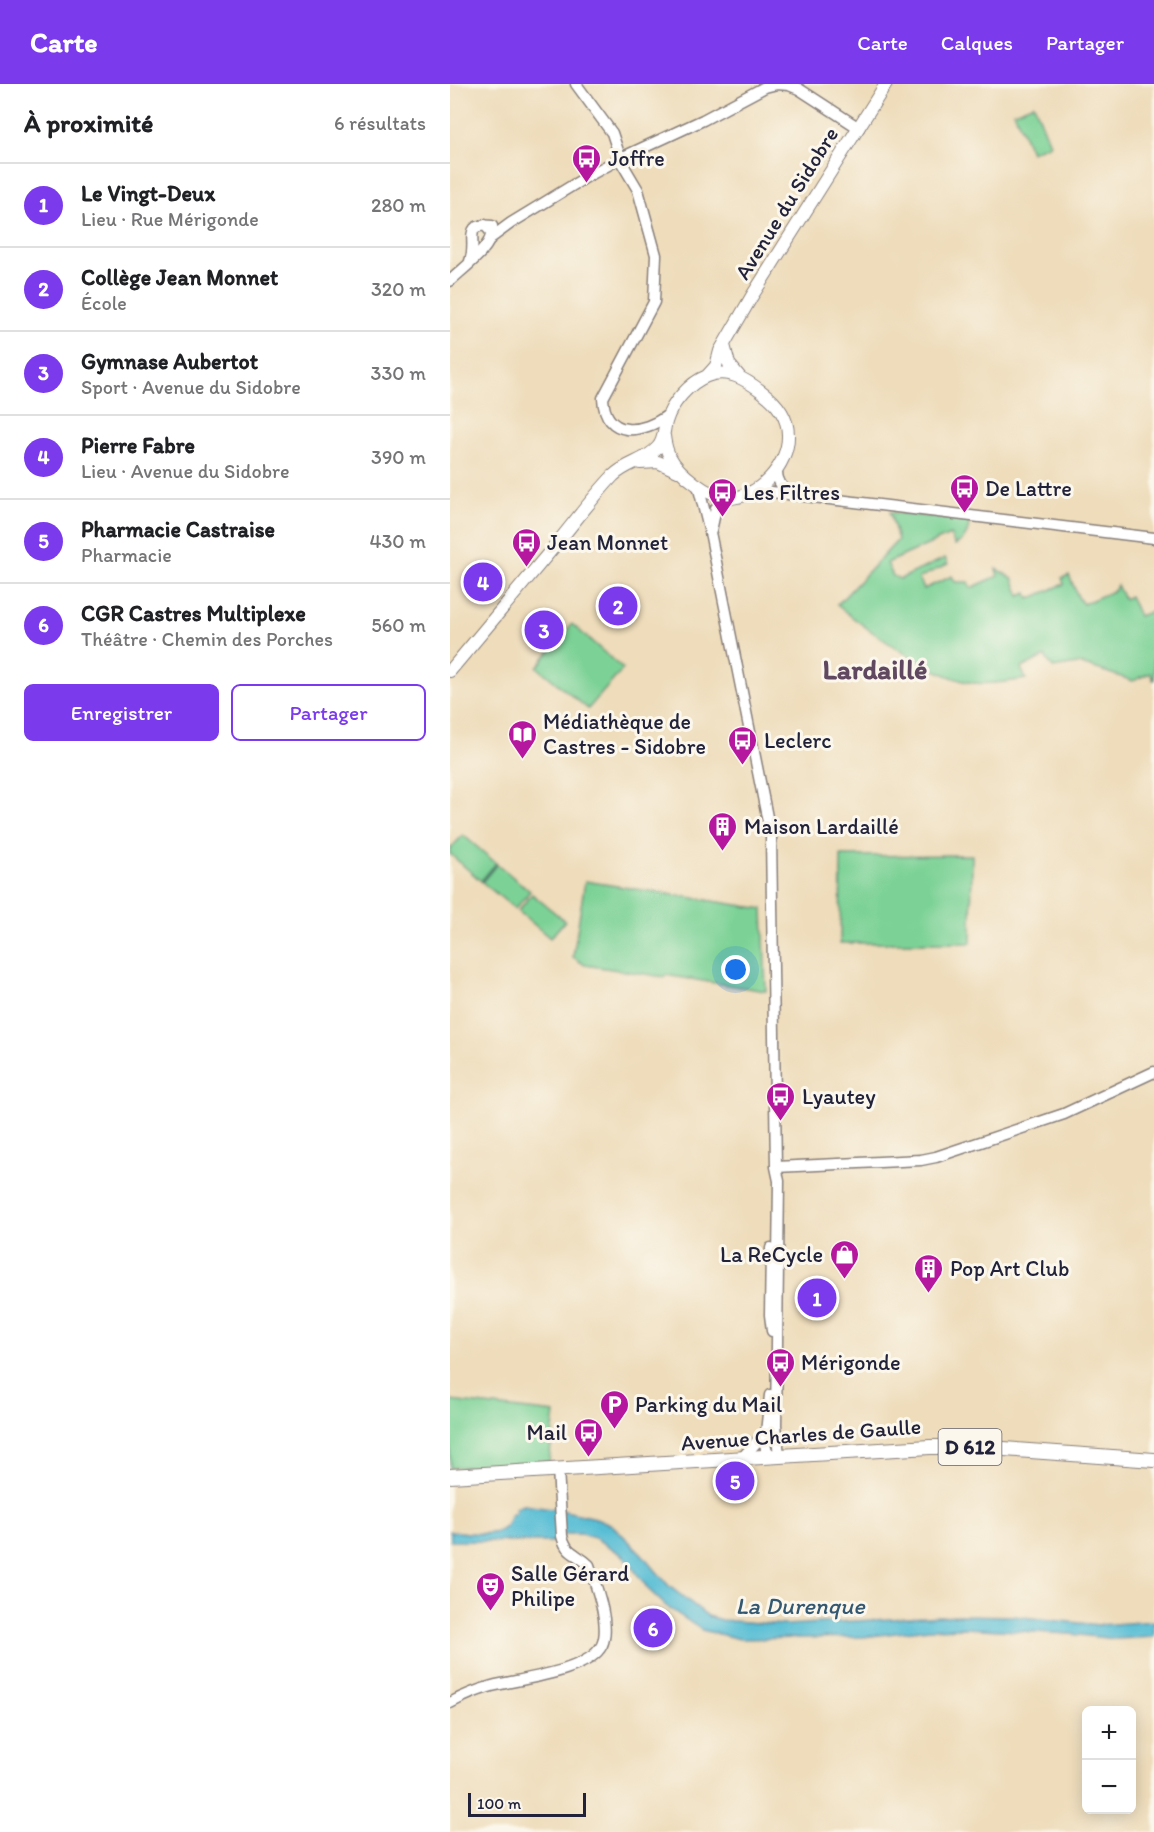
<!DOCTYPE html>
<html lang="fr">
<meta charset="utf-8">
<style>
body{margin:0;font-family:Itim,sans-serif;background:#f6f6f6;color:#202124}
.controls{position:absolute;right:18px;bottom:18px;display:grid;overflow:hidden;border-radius:9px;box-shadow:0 3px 15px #0003}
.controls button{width:54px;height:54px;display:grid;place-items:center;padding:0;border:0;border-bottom:2px solid #e0e0e0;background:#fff;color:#202124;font:30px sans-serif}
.scale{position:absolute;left:18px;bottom:15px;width:118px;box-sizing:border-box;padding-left:6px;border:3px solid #22223b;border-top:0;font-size:16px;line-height:21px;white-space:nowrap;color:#22223b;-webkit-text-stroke:4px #fbf7ec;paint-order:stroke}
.you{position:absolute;left:286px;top:886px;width:21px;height:21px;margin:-15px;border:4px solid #fff;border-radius:50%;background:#1a73e8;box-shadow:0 0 0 9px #1a73e833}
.badge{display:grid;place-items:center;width:39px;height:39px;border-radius:50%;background:#7c3aed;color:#fff;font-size:20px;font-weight:700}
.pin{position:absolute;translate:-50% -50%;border:3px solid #fff;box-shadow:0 2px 6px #0006}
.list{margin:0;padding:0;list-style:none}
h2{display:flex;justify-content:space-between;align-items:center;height:78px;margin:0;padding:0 24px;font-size:26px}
h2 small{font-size:20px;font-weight:400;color:#757577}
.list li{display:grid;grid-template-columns:39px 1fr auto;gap:18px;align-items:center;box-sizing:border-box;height:84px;padding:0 24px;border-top:2px solid #e0e0e0}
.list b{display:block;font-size:22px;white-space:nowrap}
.list p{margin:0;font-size:20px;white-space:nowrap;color:#757577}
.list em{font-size:20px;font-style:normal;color:#757577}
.actions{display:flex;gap:12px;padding:18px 24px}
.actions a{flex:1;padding:14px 0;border:2px solid #7c3aed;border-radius:9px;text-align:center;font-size:21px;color:#7c3aed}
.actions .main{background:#7c3aed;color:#fff}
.map{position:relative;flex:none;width:704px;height:1748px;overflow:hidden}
header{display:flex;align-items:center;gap:36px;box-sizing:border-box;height:84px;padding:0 30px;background:#7c3aed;color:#fff}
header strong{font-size:28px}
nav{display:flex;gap:33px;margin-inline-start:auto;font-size:21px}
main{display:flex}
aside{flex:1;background:#fff}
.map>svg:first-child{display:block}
.green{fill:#7bd296;stroke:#4e7a68;stroke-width:1.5}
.water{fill:#56bdd4;stroke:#3c7088;stroke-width:1.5}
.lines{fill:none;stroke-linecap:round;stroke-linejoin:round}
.tertiary-casing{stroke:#887f7a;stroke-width:13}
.secondary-casing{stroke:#887f7a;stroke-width:14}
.primary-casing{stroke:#887f7a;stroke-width:16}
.tertiary{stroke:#fff;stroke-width:10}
.secondary{stroke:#fff;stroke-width:12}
.primary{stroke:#fff;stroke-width:14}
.labels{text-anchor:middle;stroke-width:6;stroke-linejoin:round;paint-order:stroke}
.shield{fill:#fbf7ec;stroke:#636270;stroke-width:1.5}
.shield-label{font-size:21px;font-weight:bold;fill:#22223b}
.poi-label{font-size:22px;fill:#22223b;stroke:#fbf7ec;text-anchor:start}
.street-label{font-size:22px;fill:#22223b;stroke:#fbf7ec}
.water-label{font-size:24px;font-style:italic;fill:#345871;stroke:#fbf7ec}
.district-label{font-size:28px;font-weight:bold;fill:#604861;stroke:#fbf7ec}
</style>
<header>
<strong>Carte</strong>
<nav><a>Carte</a><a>Calques</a><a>Partager</a></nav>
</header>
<main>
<aside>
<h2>À proximité<small>6 résultats</small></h2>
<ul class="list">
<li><span class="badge">1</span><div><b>Le Vingt-Deux</b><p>Lieu · Rue Mérigonde</p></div><em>280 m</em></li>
<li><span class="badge">2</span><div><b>Collège Jean Monnet</b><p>École</p></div><em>320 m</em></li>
<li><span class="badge">3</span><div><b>Gymnase Aubertot</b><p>Sport · Avenue du Sidobre</p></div><em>330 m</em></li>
<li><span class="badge">4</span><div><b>Pierre Fabre</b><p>Lieu · Avenue du Sidobre</p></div><em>390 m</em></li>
<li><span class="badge">5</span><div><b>Pharmacie Castraise</b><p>Pharmacie</p></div><em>430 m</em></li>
<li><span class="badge">6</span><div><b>CGR Castres Multiplexe</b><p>Théâtre · Chemin des Porches</p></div><em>560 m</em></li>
</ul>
<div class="actions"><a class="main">Enregistrer</a><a>Partager</a></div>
</aside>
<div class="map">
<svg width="704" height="1748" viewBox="0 0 704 1748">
<rect width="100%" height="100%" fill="#fbf7ec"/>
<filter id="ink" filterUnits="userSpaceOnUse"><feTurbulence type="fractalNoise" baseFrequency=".0167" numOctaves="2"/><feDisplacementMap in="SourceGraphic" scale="12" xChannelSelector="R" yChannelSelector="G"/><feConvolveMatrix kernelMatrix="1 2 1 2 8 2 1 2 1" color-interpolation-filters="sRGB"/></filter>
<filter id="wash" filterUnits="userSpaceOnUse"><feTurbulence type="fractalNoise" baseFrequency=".008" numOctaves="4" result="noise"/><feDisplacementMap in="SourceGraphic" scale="24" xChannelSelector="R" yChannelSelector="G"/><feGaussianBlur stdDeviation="1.35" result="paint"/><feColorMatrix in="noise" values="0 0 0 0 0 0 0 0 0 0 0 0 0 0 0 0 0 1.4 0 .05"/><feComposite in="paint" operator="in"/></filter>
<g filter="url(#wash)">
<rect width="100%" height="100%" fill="#eedcba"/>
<path class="green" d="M 584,20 L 600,60 L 581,68 L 564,28 Z
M 440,428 L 519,437 C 519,449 515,456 505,461 L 500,451 L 437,479 L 443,492 L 450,495 L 495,474 L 498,480 L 469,494 L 474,505 L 502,492 L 505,498 L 518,498 L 521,504 L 548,492 L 546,485 L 563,494 L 570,512 L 577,509 L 579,515 L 614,500 L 612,494 L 619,491 L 629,515 L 633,520 L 665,506 L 667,501 L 674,515 L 680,512 L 689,532 L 704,526 L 704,597 L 700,589 L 683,597 L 638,582 L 627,580 L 603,584 L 595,572 L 571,584 L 576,595 C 559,597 541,601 524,599 C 486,595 417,546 387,521 L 448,456 Z
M 122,540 L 173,585 L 138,625 L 87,583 Z
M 13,751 L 46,779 L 31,797 L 0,770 L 0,765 Z
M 522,771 L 521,859 L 390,859 L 391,772 Z
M 47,780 L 80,807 L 65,825 L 32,798 Z
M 135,797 L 313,825 L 316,907 L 215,891 L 214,893 L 135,881 L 123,873 Z
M 82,810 L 115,837 L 100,854 L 68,827 Z
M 0,1317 L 105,1329 L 99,1378 L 0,1384 Z"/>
<path class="water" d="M 74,1421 L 115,1427 L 146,1434 L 162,1441 L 191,1469 L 219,1502 L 258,1532 L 271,1536 L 335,1541 L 509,1531 L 563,1532 L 649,1541 L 704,1537 L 704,1553 L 666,1555 L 620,1550 L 514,1544 L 479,1545 L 413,1553 L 290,1555 L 252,1546 L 216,1522 L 199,1506 L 174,1472 L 145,1454 L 131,1450 L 115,1450 L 102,1458 L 0,1457 L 0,1447 C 20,1448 56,1458 60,1432 L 66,1428 L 65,1424 Z"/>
</g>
<g filter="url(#ink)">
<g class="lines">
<defs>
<path id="tertiary" d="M 126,0 L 162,49 L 172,79 L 188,106 L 206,171 L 204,218 L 153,314 C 155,355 193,350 218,331
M 327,0 L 339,1 L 349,5 L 409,44
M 42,153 L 61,139 L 138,92 L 171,74 L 253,36 L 315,3 L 327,0
M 20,177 C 28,157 11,138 42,142
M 0,197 C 11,186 43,163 41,148 L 35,141
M 327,384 C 326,396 331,403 341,410
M 248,401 L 261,453 L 321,753 L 326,1083 L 329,1097 L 326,1341 L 329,1372
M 302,407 L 313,407 L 704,454
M 261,447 L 266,424 L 279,414
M 326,1083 L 471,1076 L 486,1073 L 614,1030 L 704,988
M 321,1164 L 320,1231 L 322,1247
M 320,1311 L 315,1358 L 316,1365 L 322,1373
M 292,1374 L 315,1349
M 0,1619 C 13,1612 28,1606 42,1602 C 69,1595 139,1588 152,1561 C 161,1541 146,1502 139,1481 C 127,1469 117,1471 112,1452 L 108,1385"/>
<path id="secondary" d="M 274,261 L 279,280 L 289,292
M 257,292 L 266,282 L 270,267 L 302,212 L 436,0
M 190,379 L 208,378 L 228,387
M 0,587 C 36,544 72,501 108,458 C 126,436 143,413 163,392 C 176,379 196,377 208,363 C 215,355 213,347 216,338 C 221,320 239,299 257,292 C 278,284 295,295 311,307 C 326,318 338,332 338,351 C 339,381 308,415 277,414 C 259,413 228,389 220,373 C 216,366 215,360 214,352"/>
<path id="primary" d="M 0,1392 L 480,1363 L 526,1363 L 704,1376"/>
</defs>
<use href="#tertiary" class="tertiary-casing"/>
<use href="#secondary" class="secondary-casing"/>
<use href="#primary" class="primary-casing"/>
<use href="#tertiary" class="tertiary"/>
<use href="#secondary" class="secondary"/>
<use href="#primary" class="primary"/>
</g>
</g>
<defs>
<symbol id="bus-pin" viewBox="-11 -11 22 30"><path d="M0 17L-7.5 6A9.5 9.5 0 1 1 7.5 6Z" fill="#b5179e" stroke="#fbf7ec"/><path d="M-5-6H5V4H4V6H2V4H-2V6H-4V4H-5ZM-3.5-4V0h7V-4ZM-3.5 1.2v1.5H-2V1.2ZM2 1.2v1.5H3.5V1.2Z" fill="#fff"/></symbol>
<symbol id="library-pin" viewBox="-11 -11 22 30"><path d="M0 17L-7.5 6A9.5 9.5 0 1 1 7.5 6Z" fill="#b5179e" stroke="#fbf7ec"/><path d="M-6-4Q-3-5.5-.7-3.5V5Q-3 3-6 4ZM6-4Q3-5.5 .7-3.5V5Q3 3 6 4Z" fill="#fff"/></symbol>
<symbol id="building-pin" viewBox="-11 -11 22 30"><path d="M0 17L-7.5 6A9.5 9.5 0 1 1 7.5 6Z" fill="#b5179e" stroke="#fbf7ec"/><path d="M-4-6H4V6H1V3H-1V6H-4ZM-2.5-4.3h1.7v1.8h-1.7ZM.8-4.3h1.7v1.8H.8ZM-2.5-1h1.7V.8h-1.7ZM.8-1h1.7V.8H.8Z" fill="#fff"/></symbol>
<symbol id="shop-pin" viewBox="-11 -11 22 30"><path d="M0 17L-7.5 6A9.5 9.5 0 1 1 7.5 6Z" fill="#b5179e" stroke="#fbf7ec"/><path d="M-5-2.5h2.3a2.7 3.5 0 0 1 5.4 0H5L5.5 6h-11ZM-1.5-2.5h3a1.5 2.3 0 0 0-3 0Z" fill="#fff"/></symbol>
<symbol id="parking-pin" viewBox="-11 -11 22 30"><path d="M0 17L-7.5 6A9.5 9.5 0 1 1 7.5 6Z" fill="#b5179e" stroke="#fbf7ec"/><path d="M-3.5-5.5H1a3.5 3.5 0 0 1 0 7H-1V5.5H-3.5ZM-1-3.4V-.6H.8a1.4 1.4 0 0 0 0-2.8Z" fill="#fff"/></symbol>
<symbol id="theatre-pin" viewBox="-11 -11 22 30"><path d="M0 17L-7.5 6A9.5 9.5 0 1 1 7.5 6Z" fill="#b5179e" stroke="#fbf7ec"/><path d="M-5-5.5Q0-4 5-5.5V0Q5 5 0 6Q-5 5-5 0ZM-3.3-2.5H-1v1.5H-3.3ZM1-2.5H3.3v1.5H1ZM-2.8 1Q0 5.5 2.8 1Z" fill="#fff"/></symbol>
</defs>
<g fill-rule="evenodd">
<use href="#bus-pin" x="120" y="58" width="33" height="45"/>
<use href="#bus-pin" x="498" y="388" width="33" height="45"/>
<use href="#bus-pin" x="256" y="392" width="33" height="45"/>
<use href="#bus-pin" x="60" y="442" width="33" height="45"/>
<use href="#library-pin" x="56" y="634" width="33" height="45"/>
<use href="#bus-pin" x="276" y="640" width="33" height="45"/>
<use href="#building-pin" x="256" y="726" width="33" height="45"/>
<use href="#bus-pin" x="314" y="996" width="33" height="45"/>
<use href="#shop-pin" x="378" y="1154" width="33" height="45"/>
<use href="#building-pin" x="462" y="1168" width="33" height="45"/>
<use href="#bus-pin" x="314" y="1262" width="33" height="45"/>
<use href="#parking-pin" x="148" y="1304" width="33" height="45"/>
<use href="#bus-pin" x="122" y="1332" width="33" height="45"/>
<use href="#theatre-pin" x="24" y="1486" width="33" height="45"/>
</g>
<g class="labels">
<rect class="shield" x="488.5" y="1345" width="63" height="36" rx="4.5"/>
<g class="shield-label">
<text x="520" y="1370">D 612</text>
</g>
<g class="poi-label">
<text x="158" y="82">Joffre</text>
<text x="535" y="412">De Lattre</text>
<text x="293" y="416">Les Filtres</text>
<text x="97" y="466">Jean Monnet</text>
<text x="93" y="645">Médiathèque de<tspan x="93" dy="25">Castres - Sidobre</tspan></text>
<text x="314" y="664">Leclerc</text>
<text x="294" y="750">Maison Lardaillé</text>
<text x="352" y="1020">Lyautey</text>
<text x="373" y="1178" text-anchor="end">La ReCycle</text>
<text x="500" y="1192">Pop Art Club</text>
<text x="351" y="1286">Mérigonde</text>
<text x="185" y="1328">Parking du Mail</text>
<text x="117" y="1356" text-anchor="end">Mail</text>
<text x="61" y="1497">Salle Gérard<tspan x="61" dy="25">Philipe</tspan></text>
</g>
<g class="street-label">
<text transform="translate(336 119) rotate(-58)" y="8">Avenue du Sidobre</text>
<text transform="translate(351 1350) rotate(-4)" y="8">Avenue Charles de Gaulle</text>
</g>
<g class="water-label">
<text x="350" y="1530">La Durenque</text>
</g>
<g class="district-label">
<text x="425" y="595">Lardaillé</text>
</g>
</g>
</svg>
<div class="controls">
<button>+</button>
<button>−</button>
</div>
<div class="scale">100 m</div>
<div class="you"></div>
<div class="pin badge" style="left:367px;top:1214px">1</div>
<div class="pin badge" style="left:168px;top:522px">2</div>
<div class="pin badge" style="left:94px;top:546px">3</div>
<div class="pin badge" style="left:33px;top:498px">4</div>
<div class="pin badge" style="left:285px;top:1397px">5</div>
<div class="pin badge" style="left:203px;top:1544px">6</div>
</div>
</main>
